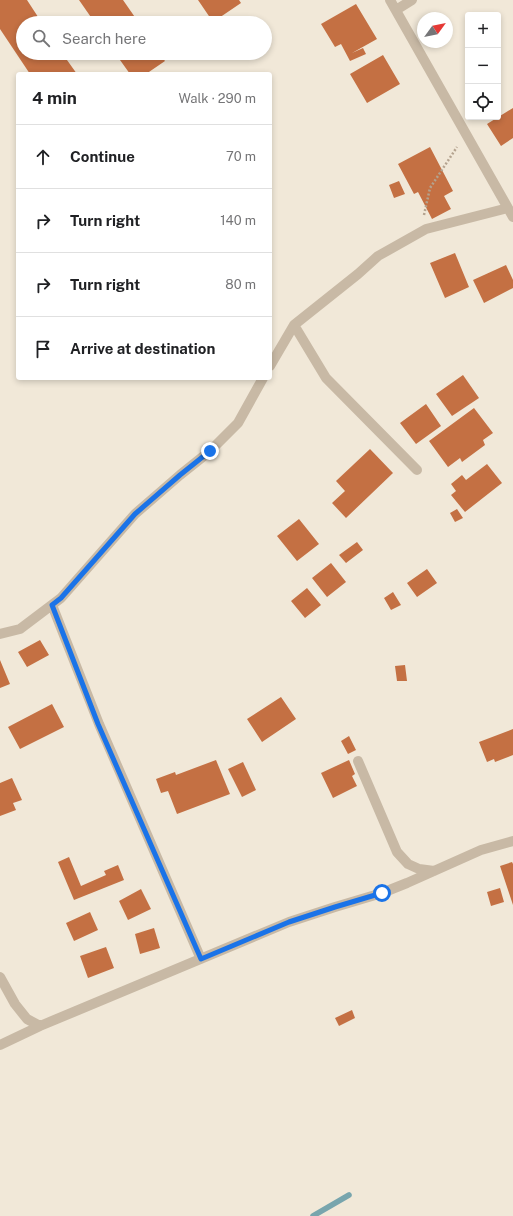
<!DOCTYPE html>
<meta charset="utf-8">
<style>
body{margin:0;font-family:"Public Sans",sans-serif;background:#f2f2f2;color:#202124}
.controls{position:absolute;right:12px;top:12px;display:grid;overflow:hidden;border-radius:4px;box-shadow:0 2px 6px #0003}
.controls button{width:36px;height:36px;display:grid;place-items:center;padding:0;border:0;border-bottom:1px solid #e0e0e0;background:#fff;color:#202124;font:20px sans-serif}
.compass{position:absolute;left:417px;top:12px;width:36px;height:36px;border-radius:50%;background:#fff;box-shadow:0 2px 6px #0003;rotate:57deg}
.stop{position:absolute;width:12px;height:12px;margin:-9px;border:3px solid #1a73e8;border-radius:50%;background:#fff}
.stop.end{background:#1a73e8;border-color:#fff;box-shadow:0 1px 4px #0008}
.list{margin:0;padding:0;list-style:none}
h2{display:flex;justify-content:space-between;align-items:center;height:52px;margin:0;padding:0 16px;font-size:17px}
h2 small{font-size:13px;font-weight:400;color:#757577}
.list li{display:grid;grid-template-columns:26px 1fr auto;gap:12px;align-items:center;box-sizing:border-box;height:64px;padding:0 16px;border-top:1px solid #e0e0e0}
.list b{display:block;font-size:15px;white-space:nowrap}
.list em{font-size:13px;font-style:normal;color:#757577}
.icon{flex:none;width:22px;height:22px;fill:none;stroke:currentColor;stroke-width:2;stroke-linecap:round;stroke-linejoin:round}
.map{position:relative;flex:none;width:513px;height:1216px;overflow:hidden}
.search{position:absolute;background:#fff;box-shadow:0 2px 6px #0003;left:16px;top:16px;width:256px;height:44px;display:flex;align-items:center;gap:10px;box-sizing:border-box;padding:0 14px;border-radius:22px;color:#757577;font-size:15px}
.panel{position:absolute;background:#fff;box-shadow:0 2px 6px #0003;left:16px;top:72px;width:256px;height:308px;border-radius:4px}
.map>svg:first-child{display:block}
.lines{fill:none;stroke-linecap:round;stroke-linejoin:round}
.stream{stroke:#78a5ad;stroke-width:5.5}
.building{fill:#c47043}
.path{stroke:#b4a38f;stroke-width:2.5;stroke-dasharray:2 2;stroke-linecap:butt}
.minor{stroke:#c8b9a5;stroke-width:10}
.route{stroke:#1a73e8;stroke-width:5}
</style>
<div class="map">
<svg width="513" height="1216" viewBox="0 0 513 1216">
<rect width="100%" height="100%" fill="#f1e8d8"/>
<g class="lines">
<path class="stream" d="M 313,1216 L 349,1195"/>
</g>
<path class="building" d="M 0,0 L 27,0 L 42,23 L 23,23 L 23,53 L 62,53 L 77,74 L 30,74 L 0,29 Z
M 79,0 L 123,0 L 139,23 L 95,23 Z
M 198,0 L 239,0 L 241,3 L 213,22 Z
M 356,4 L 377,39 L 352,53 L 363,48 L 366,54 L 350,61 L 341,44 L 335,47 L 321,24 Z
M 115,53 L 159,53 L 165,61 L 146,74 L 130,74 Z
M 383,55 L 400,84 L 367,103 L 350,74 Z
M 513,108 L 513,138 L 501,146 L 487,124 Z
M 430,147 L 453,191 L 444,196 L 451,209 L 432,219 L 418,192 L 414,194 L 398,164 Z
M 399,181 L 405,194 L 394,198 L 389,185 Z
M 455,253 L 469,287 L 445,298 L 430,263 Z
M 506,265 L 513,280 L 513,288 L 484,303 L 473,280 Z
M 463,375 L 479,398 L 452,416 L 436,394 Z
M 426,404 L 441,426 L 416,444 L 400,423 Z
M 474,408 L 493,433 L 483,440 L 485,445 L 462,462 L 460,458 L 448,467 L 429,441 Z
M 370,449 L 393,473 L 346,518 L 332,503 L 345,491 L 336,481 Z
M 487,464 L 502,483 L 465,512 L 451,495 L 456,491 L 451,484 L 462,475 L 466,480 Z
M 457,509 L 463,518 L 455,522 L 450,513 Z
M 299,519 L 319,544 L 297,561 L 277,536 Z
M 357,542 L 363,550 L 346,563 L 339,555 Z
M 331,563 L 346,582 L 327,597 L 312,578 Z
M 427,569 L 437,583 L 417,597 L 407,583 Z
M 307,588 L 321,605 L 305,618 L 291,601 Z
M 393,592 L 401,605 L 391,610 L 384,598 Z
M 40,640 L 49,655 L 27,667 L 18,652 Z
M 0,660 L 10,684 L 0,688 Z
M 405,665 L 407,681 L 397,681 L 395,666 Z
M 281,697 L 296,719 L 262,742 L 247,719 Z
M 52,704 L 64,727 L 20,749 L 8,727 Z
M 513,729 L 513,755 L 495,762 L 494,759 L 487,762 L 479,742 Z
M 349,736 L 356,750 L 348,754 L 341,741 Z
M 216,760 L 230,794 L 177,814 L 168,791 L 161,793 L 156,779 L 175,772 L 176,775 Z
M 349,760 L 355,774 L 352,776 L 357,786 L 333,798 L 321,773 Z
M 243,762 L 256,790 L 242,797 L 228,769 Z
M 12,778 L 22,800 L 13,803 L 16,810 L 0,816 L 0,783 Z
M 69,857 L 81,886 L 106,875 L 104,871 L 118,865 L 124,880 L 74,900 L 58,862 Z
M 512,862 L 513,864 L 513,905 L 500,866 Z
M 500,888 L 504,902 L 491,906 L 487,892 Z
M 141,889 L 151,909 L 128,920 L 119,901 Z
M 90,912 L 98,930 L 74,941 L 66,923 Z
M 154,928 L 160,948 L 140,954 L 135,934 Z
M 106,947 L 114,968 L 88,978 L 80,956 Z
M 352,1010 L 355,1018 L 339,1026 L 335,1018 Z"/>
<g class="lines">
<path class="path" d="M 424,215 L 430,188 L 457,147"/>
<path class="minor" d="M 390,0 L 513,217
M 396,10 L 412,0
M 294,325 L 326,378 L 417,470
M 270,366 L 294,325 L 358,274 L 378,256 L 426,229 L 508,208
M 52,605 L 99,724 L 201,959
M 0,634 L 20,629 L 61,598 L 135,514 L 180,475 L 210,451 L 238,423 L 263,378
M 358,761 L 397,852 L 408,864 L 419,869 L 434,871
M 0,977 L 15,1004 L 27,1019 L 40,1026
M 0,1045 L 40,1026 L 289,922 L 335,907 L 382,893 L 407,883 L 481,850 L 513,841"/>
</g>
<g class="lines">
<path class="route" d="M 210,451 L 180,475 L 135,514 L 61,598 L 52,605 L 98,724 L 201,959 L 289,922 L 335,907 L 382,893"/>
</g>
</svg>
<div class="controls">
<button>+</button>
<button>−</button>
<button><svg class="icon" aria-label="locate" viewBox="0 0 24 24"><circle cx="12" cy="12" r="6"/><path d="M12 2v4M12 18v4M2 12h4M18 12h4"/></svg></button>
</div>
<svg class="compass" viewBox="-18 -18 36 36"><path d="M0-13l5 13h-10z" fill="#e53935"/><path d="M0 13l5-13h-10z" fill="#757577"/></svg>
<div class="stop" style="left:382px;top:893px"></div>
<div class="stop end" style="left:210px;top:451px"></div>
<div class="search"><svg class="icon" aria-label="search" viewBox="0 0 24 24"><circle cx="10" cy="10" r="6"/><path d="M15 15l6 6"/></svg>Search here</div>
<section class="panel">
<h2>4 min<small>Walk · 290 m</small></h2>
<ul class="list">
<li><svg class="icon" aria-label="ahead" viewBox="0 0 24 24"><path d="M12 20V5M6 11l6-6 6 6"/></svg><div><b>Continue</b></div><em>70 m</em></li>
<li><svg class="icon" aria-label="right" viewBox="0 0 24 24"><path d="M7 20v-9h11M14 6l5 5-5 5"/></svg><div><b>Turn right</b></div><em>140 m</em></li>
<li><svg class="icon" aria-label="right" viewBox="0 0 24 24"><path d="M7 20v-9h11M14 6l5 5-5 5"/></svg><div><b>Turn right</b></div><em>80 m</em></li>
<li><svg class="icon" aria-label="arrive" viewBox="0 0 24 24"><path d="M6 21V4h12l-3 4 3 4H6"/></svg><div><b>Arrive at destination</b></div></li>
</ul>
</section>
</div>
